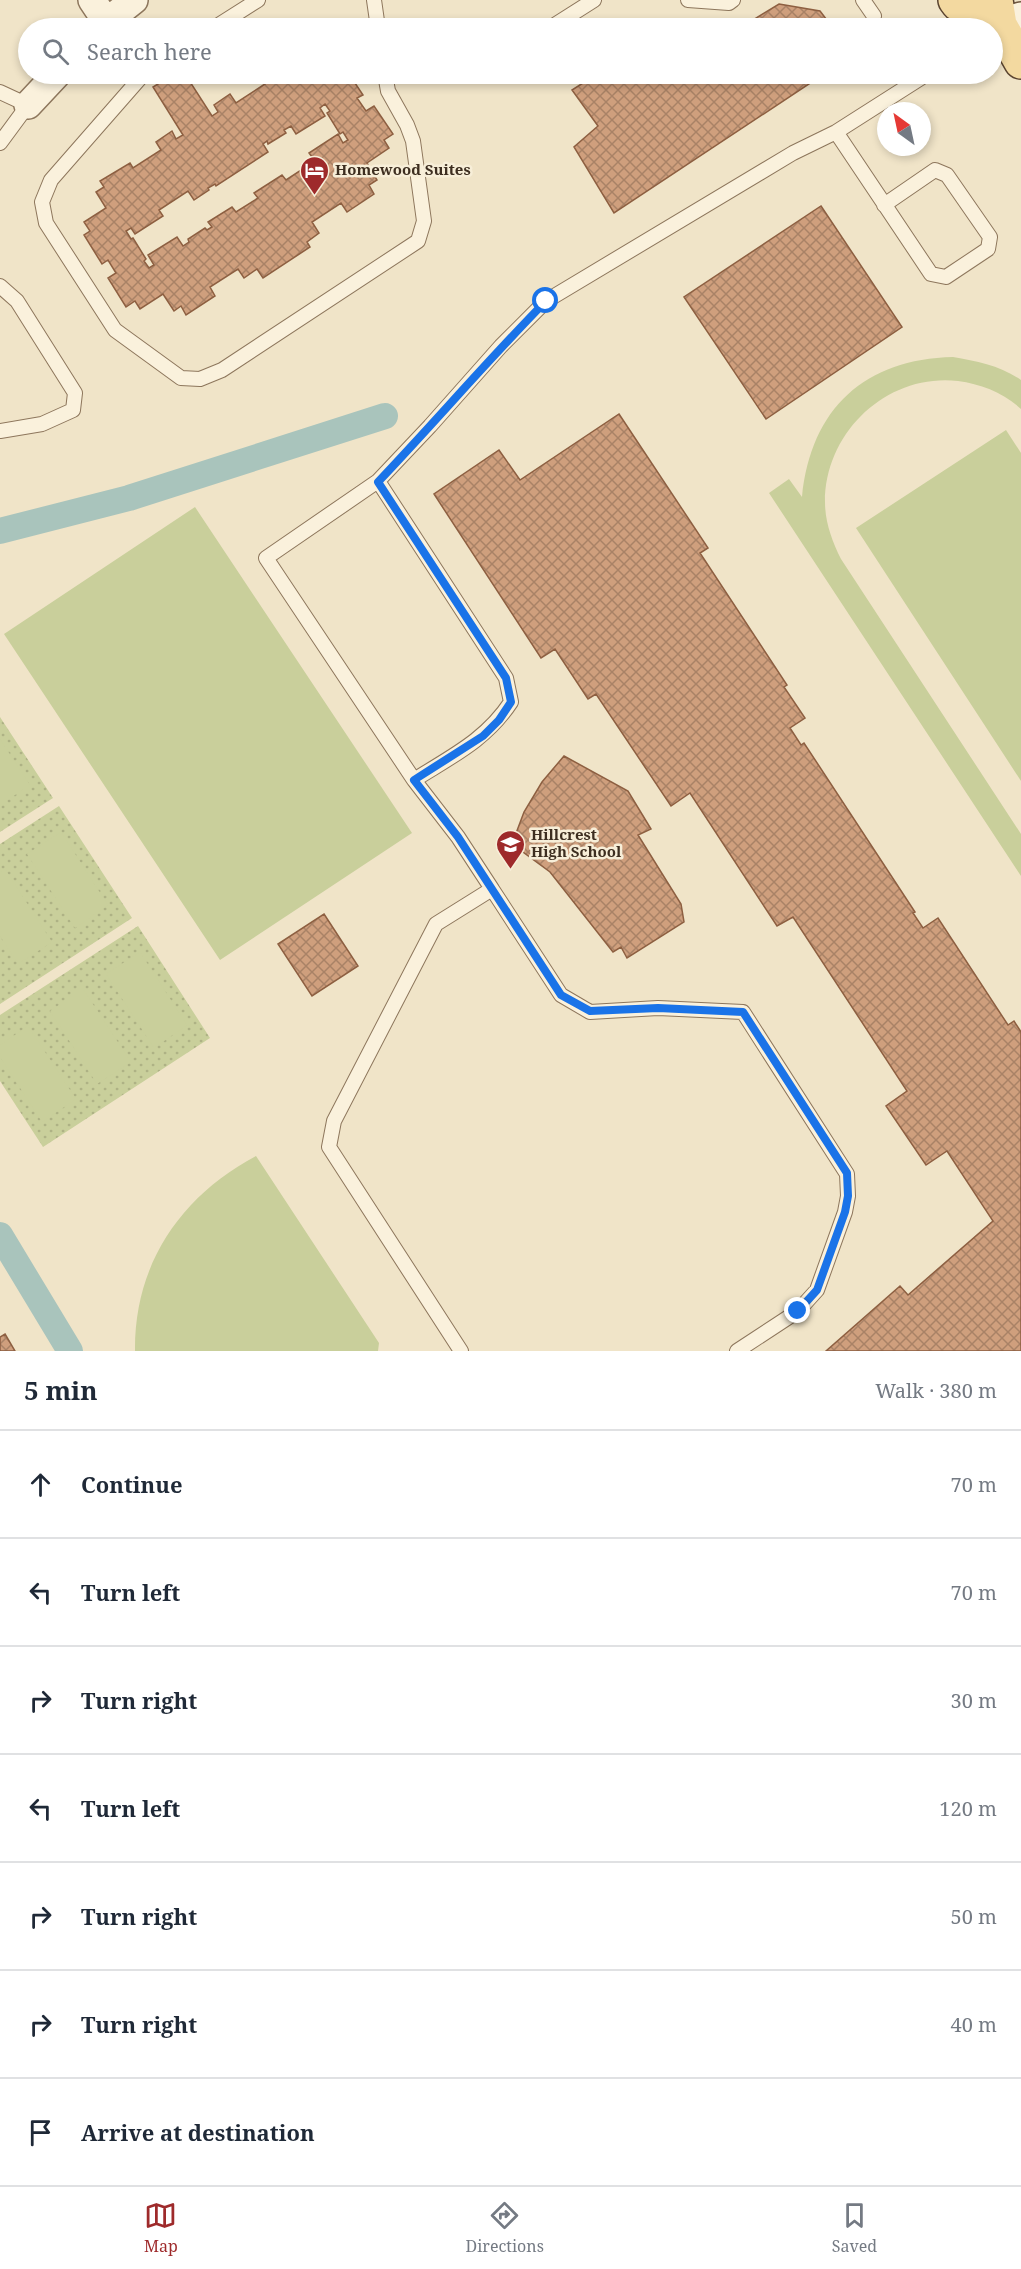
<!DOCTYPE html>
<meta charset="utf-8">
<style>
body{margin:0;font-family:"Noto Serif",serif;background:#f6f6f7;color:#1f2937}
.compass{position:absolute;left:877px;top:102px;width:54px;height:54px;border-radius:50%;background:#fff;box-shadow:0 3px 9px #0003;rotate:327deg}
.stop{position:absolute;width:18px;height:18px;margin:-14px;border:4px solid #1a73e8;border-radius:50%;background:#fff}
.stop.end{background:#1a73e8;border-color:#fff;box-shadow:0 2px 6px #0008}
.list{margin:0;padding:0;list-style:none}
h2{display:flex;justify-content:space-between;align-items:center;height:78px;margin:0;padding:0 24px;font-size:26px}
h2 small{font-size:20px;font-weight:400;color:#747a83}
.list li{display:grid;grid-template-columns:39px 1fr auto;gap:18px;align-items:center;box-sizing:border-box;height:108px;padding:0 24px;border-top:2px solid #e0e1e3}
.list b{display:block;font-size:22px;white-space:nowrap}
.list em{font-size:20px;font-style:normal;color:#747a83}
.icon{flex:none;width:33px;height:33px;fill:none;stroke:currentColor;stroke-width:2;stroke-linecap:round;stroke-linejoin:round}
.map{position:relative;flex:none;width:1021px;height:1351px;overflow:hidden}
.search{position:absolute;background:#fff;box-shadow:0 3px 9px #0003;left:18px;right:18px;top:18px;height:66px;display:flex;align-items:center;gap:15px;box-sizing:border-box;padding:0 21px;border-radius:33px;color:#747a83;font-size:22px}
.sheet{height:834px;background:#fff}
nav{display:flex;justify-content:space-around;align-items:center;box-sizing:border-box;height:84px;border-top:2px solid #e0e1e3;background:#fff;font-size:16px;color:#747a83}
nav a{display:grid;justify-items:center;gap:3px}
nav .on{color:#9e2a2b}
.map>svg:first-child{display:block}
.grass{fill:url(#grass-dots)}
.pitch{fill:#c9cf9b}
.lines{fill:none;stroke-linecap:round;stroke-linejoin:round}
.canal{stroke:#a9c4bc;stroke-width:26}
.building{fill:url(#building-cross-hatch);stroke:#8d5f41;stroke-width:1.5;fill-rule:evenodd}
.lane-casing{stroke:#8d765c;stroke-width:16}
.street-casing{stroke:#8d765c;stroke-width:30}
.secondary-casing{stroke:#6f573f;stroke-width:36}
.primary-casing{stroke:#5b4430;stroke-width:36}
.lane{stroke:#faf1dc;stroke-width:14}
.street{stroke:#faf1dc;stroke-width:27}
.secondary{stroke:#faf1dc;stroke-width:33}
.primary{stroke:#f3d9a0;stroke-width:33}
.route{stroke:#1a73e8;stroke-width:8}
.labels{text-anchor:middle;stroke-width:5;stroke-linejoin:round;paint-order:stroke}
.poi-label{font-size:15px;font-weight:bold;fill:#3d2e20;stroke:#f7eed8;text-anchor:start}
</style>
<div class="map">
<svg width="1021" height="1351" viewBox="0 0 1021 1351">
<defs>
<pattern id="grass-dots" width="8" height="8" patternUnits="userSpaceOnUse" patternTransform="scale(1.5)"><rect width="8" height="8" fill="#c9cf9b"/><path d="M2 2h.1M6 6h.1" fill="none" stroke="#aeb285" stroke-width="1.8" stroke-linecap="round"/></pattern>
<pattern id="building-cross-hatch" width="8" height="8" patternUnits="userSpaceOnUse" patternTransform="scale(1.5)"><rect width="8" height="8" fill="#cf9f7d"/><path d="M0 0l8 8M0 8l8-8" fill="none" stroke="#a98266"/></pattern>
</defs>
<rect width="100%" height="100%" fill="#f0e4c8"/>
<path class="grass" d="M 0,717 L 53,798 L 0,832 Z
M 59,806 L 132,918 L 0,1004 L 0,844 Z
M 138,926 L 210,1038 L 43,1147 L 0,1081 L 0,1015 Z"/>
<path class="pitch" d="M 953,357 C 977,361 1001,366 1021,380 L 1021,409 C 1004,393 981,384 958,381 C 888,373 825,431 825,502 C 825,522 832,541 841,559 L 1021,834 L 1021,876 L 769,493 L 789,479 L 802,497 C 811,408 865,359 953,357 Z
M 1006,430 L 1021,453 L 1021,781 L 856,528 Z
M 195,507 L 412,833 L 220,960 L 4,634 Z
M 0,739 L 30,785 L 0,805 Z
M 61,832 L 108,905 L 75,928 L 27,854 Z
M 5,869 L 52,942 L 18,964 L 0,936 L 0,872 Z
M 140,952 L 187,1025 L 154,1048 L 106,974 Z
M 83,989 L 131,1062 L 97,1084 L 50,1011 Z
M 28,1026 L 76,1099 L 42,1122 L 0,1057 L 0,1045 Z
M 256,1156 L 379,1343 L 378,1351 L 135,1351 C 134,1264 181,1196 256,1156 Z"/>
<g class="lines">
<path class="canal" d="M 0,531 L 129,498 L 385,416
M 0,1235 L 70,1351"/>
</g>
<path class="building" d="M 779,4 L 820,11 L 833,28 L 740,28 Z
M 174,74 L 185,74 L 212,116 L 218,112 L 214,105 L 230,94 L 236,103 L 265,84 L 261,78 L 268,74 L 309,74 L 311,76 L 315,74 L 349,74 L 363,95 L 357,98 L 366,111 L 374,106 L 393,134 L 384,140 L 389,148 L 367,163 L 377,180 L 369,185 L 374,194 L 347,212 L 341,203 L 312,222 L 319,233 L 307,242 L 310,247 L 263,278 L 257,269 L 244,278 L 238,269 L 210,287 L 215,296 L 186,315 L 181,306 L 174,311 L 163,294 L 140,309 L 135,301 L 126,307 L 108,278 L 116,273 L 108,260 L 102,264 L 84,235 L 90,231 L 84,222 L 106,208 L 96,192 L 104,187 L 100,181 L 130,163 L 133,168 L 161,150 L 156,142 L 172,131 L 176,139 L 183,135 L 153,87 ZM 325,104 L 330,111 L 327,113 L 340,134 L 343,132 L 348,140 L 343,143 L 338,134 L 309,153 L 315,161 L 286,180 L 282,175 L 254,193 L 258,198 L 236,212 L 232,207 L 208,222 L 212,227 L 207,230 L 205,228 L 188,239 L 189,242 L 183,246 L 177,237 L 148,255 L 154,265 L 149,268 L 144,261 L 146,259 L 133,238 L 131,239 L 126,231 L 131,228 L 135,234 L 163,216 L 159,210 L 188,191 L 194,200 L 209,190 L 208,188 L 215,184 L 216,186 L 268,152 L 263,144 L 267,141 L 268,144 L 286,133 L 284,130 L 291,126 L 296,134 L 325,116 L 320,108 Z
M 597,74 L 824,74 L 614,213 L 574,147 L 598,126 L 572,90 Z
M 821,206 L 902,327 L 766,419 L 684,297 Z
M 619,414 L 708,548 L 700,553 L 787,685 L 784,687 L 805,718 L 790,728 L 801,745 L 804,743 L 915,912 L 913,913 L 923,928 L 938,918 L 1008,1025 L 1014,1021 L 1021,1032 L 1021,1351 L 826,1351 L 900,1286 L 908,1295 L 993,1221 L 947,1151 L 926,1165 L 886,1106 L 907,1091 L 793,917 L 777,926 L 690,793 L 671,806 L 596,694 L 588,699 L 555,649 L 541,658 L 434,494 L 499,450 L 520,480 Z
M 564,756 L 628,791 L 651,829 L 638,835 L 681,904 L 684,922 L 627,958 L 621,947 L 613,952 L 550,872 L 512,844 L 524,812 L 542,782 Z
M 324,914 L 358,966 L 312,996 L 278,944 Z
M 5,1334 L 15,1351 L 0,1351 L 0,1337 Z"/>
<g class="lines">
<defs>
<path id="lane" d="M 374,0 L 378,28
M 688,0 L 729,3 L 733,0
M 863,0 L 874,16
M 214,28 L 258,0
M 550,28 L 594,0
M 140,74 L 142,76 L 51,180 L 42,202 L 46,223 L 115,330 L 181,378 L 200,379 L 222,370 L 418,241 L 424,221 L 413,141 L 407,125 L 388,91 L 385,74
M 0,92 L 28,105 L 0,143
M 836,132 L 931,274 L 946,277 L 988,249 L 990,237 L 947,175 L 935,170 L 884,205
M 0,286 L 17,301 L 75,393 L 73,410 L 42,424 L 0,431
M 378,481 L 506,678 L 511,702 C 486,740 452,756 414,780 L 266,558 L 378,481 L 430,426 L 501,346 L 546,301 L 793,153 L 836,132 L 927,74
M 414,780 L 458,837 L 492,889
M 461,1351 L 329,1147 L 334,1121 L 436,924 L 492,889 L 561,995 L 590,1012 L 658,1008 L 743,1012 L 847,1174 L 848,1196 L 845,1212 L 817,1290 L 798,1311 L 737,1351"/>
<path id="street" d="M 92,0 L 106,21
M 99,28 L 134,0
M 28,105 L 57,74"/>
<path id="secondary" d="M 1000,25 L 1021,19"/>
<path id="primary" d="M 955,0 L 958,4 L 1000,25
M 996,0 L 1000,25 L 1021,62"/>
</defs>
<use href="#lane" class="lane-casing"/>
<use href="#street" class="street-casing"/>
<use href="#secondary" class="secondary-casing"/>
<use href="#primary" class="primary-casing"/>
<use href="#lane" class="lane"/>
<use href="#street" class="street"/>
<use href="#secondary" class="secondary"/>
<use href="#primary" class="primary"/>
</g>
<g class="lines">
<path class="route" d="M 546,301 C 488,360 435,422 378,482 L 506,678 L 511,702 L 499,720 L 483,736 L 414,780 L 458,837 L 561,995 L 590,1011 L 658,1008 L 743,1012 L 847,1173 L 848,1196 L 845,1212 L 817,1290 L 798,1311"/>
</g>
<defs>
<symbol id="hotel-pin" viewBox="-11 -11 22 30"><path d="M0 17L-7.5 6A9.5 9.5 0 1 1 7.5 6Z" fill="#9e2a2b" stroke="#f7eed8"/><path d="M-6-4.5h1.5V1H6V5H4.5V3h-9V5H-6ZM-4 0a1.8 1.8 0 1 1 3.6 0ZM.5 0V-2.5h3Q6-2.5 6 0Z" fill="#fff"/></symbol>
<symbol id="school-pin" viewBox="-11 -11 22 30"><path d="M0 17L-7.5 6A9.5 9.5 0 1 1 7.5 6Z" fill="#9e2a2b" stroke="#f7eed8"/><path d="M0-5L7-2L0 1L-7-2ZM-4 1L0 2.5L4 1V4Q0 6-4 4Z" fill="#fff"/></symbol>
</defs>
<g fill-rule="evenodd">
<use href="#hotel-pin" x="298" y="154" width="33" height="45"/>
<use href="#school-pin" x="494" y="828" width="33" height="45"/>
</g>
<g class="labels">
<g class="poi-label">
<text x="335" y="175">Homewood Suites</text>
<text x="531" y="840">Hillcrest<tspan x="531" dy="17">High School</tspan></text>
</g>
</g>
</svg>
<svg class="compass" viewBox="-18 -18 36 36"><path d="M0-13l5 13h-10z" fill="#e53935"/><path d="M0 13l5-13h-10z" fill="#747a83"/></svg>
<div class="stop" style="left:546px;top:301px"></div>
<div class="stop end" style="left:798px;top:1311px"></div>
<div class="search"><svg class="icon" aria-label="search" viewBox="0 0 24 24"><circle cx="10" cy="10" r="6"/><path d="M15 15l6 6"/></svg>Search here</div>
</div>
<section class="sheet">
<h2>5 min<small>Walk · 380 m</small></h2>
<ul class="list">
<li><svg class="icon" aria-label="ahead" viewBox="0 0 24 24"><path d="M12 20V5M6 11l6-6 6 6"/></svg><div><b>Continue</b></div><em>70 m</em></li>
<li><svg class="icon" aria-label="left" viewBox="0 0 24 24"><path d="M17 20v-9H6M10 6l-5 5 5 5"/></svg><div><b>Turn left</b></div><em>70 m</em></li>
<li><svg class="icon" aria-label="right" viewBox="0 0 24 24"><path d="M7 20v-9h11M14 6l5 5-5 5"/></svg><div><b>Turn right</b></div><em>30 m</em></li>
<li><svg class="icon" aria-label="left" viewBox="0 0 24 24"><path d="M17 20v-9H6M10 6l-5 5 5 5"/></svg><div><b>Turn left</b></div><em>120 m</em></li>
<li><svg class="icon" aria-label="right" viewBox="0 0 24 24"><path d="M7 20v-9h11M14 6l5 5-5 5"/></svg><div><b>Turn right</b></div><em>50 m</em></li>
<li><svg class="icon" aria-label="right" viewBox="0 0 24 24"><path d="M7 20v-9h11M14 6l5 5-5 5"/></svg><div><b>Turn right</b></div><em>40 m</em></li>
<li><svg class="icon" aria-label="arrive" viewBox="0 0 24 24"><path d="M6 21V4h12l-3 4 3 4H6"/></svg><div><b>Arrive at destination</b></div></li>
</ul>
</section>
<nav>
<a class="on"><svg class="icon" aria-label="map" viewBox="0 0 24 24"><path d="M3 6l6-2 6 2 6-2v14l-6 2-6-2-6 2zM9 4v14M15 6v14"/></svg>Map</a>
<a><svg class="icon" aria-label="directions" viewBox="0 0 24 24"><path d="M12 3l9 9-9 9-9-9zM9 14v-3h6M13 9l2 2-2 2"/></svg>Directions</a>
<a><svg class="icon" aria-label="saved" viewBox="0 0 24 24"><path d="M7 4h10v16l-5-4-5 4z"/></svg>Saved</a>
</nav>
